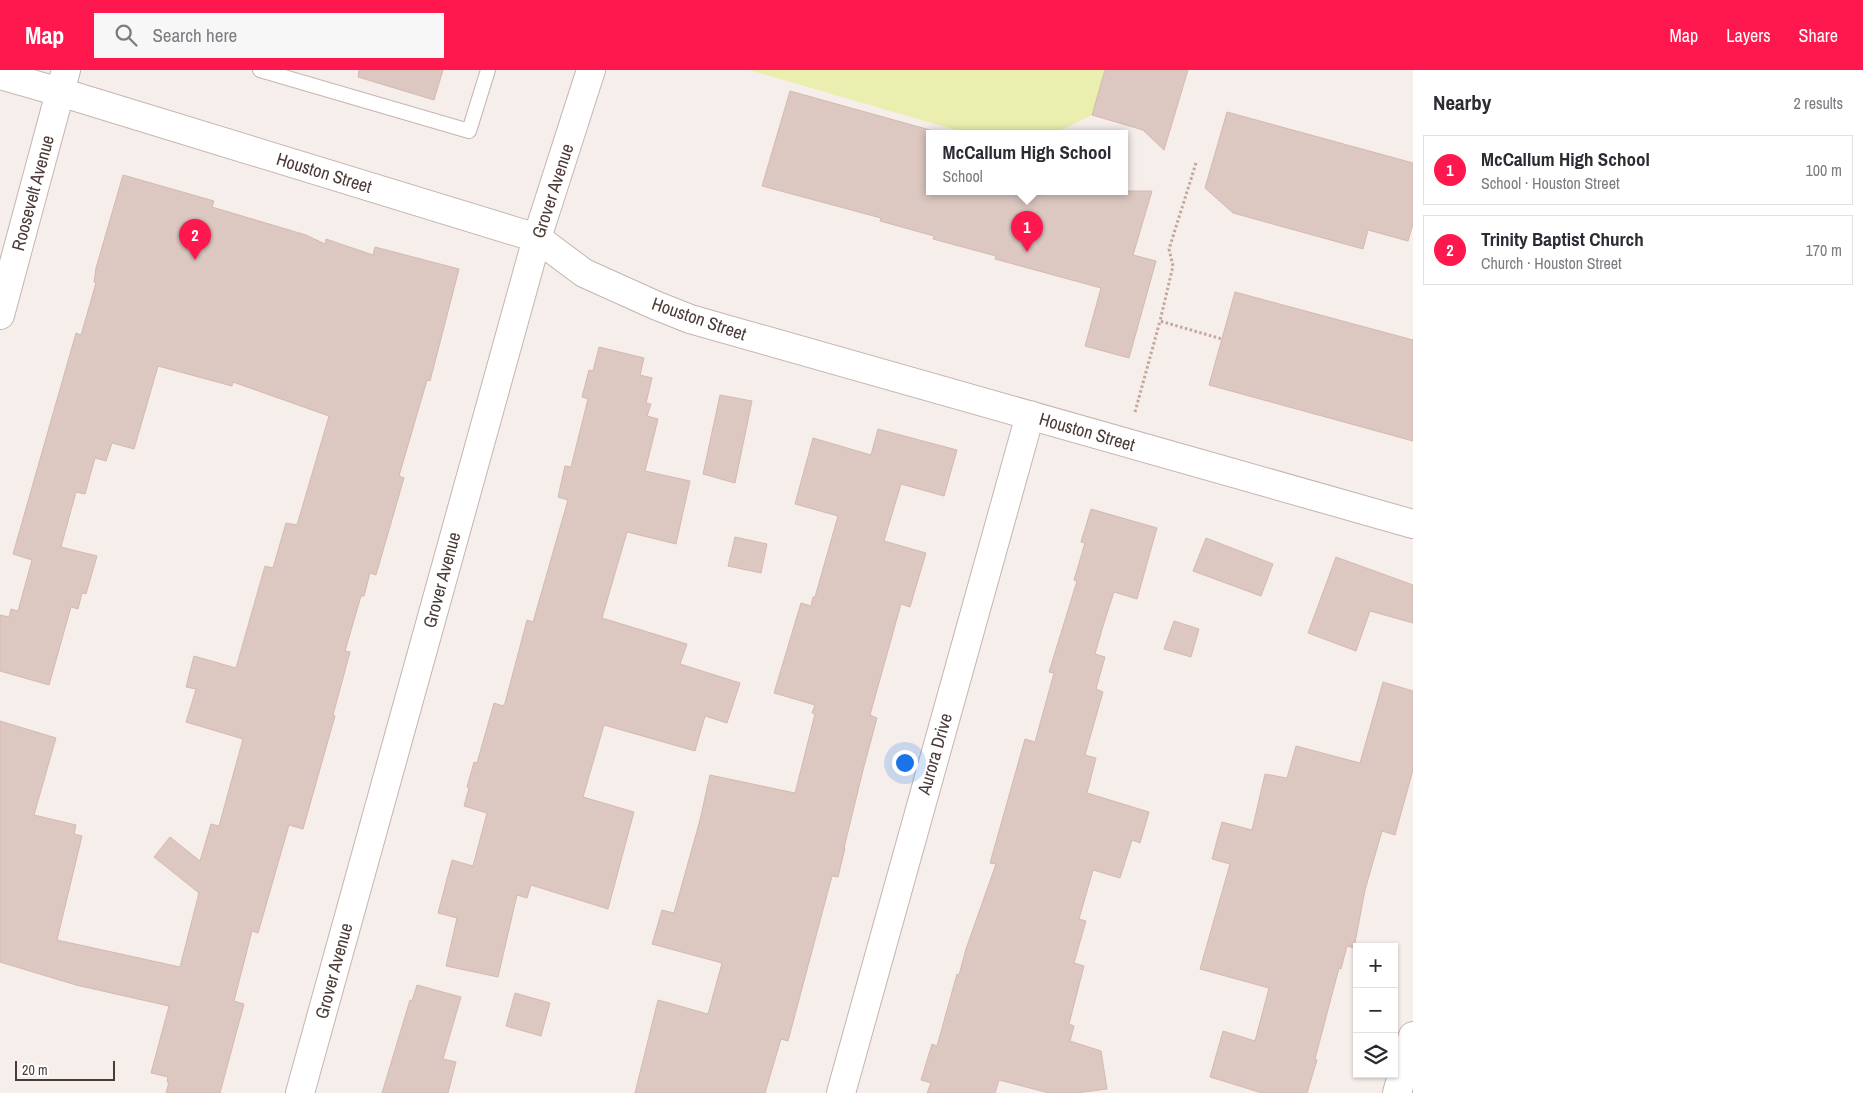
<!DOCTYPE html>
<meta charset="utf-8">
<style>
body{margin:0;font-family:"Archivo Narrow",sans-serif;background:#f7f7f7;color:#2b2b33}
.controls{position:absolute;right:15px;bottom:15px;display:grid;overflow:hidden;border-radius:0px;box-shadow:0 1px 4px #0004}
.controls button{width:45px;height:45px;display:grid;place-items:center;padding:0;border:0;border-bottom:1px solid #e1e1e2;background:#fff;color:#2b2b33;font:25px sans-serif}
.scale{position:absolute;left:15px;bottom:12px;width:100px;box-sizing:border-box;padding-left:5px;border:2px solid #4b3b37;border-top:0;font-size:14px;line-height:18px;white-space:nowrap;color:#4b3b37;-webkit-text-stroke:4px #fff;paint-order:stroke}
.you{position:absolute;left:904px;top:692px;width:18px;height:18px;margin:-12px;border:4px solid #fff;border-radius:50%;background:#1a73e8;box-shadow:0 0 0 8px #1a73e833}
.badge{display:grid;place-items:center;width:32px;height:32px;border-radius:50%;background:#ff184e;color:#fff;font-size:16px;font-weight:700}
.pin{position:absolute;translate:-50% -41px;filter:drop-shadow(0 1px 2px #0008)}
.pin::after{content:'';position:absolute;top:26px;width:18px;height:15px;background:inherit;clip-path:polygon(0 0,100% 0,50% 100%)}
.popup{position:absolute;left:926px;top:60px;width:202px;height:65px;box-sizing:border-box;display:grid;place-content:center;border-radius:0px;background:#fff;filter:drop-shadow(0 1px 4px #0005);font-size:16px;white-space:nowrap;color:#7c7c81}
.popup b{font-size:19px;color:#2b2b33}
.popup::after{content:'';position:absolute;left:50%;top:100%;margin-left:-10px;border:10px solid transparent;border-top-color:#fff}
.list{margin:0;padding:0;list-style:none}
h2{display:flex;justify-content:space-between;align-items:center;height:65px;margin:0;padding:0 20px;font-size:21px}
h2 small{font-size:16px;font-weight:400;color:#7c7c81}
.list li{display:grid;grid-template-columns:32px 1fr auto;gap:15px;align-items:center;box-sizing:border-box;height:70px;margin:0 10px 10px;padding:0 10px;border:1px solid #e1e1e2;border-radius:0px}
.list b{display:block;font-size:19px;white-space:nowrap}
.list p{margin:0;font-size:16px;white-space:nowrap;color:#7c7c81}
.list em{font-size:16px;font-style:normal;color:#7c7c81}
.icon{flex:none;width:28px;height:28px;fill:none;stroke:currentColor;stroke-width:2;stroke-linecap:round;stroke-linejoin:round}
.map{position:relative;flex:none;width:1413px;height:1023px;overflow:hidden}
header{display:flex;align-items:center;gap:30px;box-sizing:border-box;height:70px;padding:0 25px;background:#ff184e;color:#fff}
header strong{font-size:24px}
nav{display:flex;gap:28px;margin-inline-start:auto;font-size:18px}
.search{width:350px;height:45px;background:#f7f7f7;display:flex;align-items:center;gap:12px;box-sizing:border-box;padding:0 18px;border-radius:0px;color:#7c7c81;font-size:19px}
main{display:flex}
aside{flex:1;background:#fff}
.map>svg:first-child{display:block}
.green{fill:#eaeeaf}
.building{fill:#dcc7c1;stroke:#d5b9b0}
.lines{fill:none;stroke-linecap:round;stroke-linejoin:round}
.lane-casing{stroke:#c6b4ae;stroke-width:16}
.street-casing{stroke:#c6b4ae;stroke-width:30}
.path{stroke:#c6a69b;stroke-width:3;stroke-dasharray:2.5 2.5;stroke-linecap:butt}
.lane{stroke:#fff;stroke-width:14}
.street{stroke:#fff;stroke-width:28}
.labels{text-anchor:middle;stroke-width:4;stroke-linejoin:round;paint-order:stroke}
.street-label{font-size:18px;fill:#4b3b37;stroke:#fff}
</style>
<header>
<strong>Map</strong>
<div class="search"><svg class="icon" aria-label="search" viewBox="0 0 24 24"><circle cx="10" cy="10" r="6"/><path d="M15 15l6 6"/></svg>Search here</div>
<nav><a>Map</a><a>Layers</a><a>Share</a></nav>
</header>
<main>
<div class="map">
<svg width="1413" height="1023" viewBox="0 0 1413 1023">
<rect width="100%" height="100%" fill="#f6eeea"/>
<path class="green" d="M 749,0 L 1105,0 L 1092,45 L 1055,63 L 966,63 Z"/>
<path class="building" d="M 359,0 L 443,0 L 434,30 L 358,7 Z
M 1105,0 L 1188,0 L 1164,80 L 1143,60 L 1092,45 Z
M 790,21 L 930,60 L 930,121 L 1152,121 L 1133,185 L 1156,191 L 1129,288 L 1085,276 L 1101,218 L 995,189 L 996,186 L 933,169 L 934,166 L 880,151 L 881,148 L 762,116 Z
M 1227,42 L 1413,93 L 1413,154 L 1408,171 L 1368,160 L 1363,179 L 1233,143 L 1205,118 Z
M 123,105 L 214,131 L 212,137 L 306,165 L 325,174 L 326,169 L 373,185 L 375,177 L 459,199 L 430,311 L 427,310 L 399,406 L 404,408 L 376,505 L 370,503 L 364,526 L 361,526 L 345,581 L 350,582 L 333,645 L 335,646 L 303,759 L 289,755 L 258,863 L 252,861 L 234,931 L 244,934 L 220,1023 L 166,1023 L 169,1012 L 167,1012 L 168,1007 L 151,1003 L 169,936 L 76,915 L 0,892 L 0,651 L 56,668 L 34,745 L 76,755 L 74,764 L 82,766 L 57,870 L 180,897 L 199,823 L 154,787 L 170,767 L 200,791 L 211,754 L 219,756 L 243,669 L 186,652 L 196,619 L 186,617 L 194,586 L 236,598 L 265,496 L 273,498 L 286,453 L 297,455 L 329,346 L 233,312 L 232,316 L 158,296 L 134,379 L 112,373 L 106,391 L 95,388 L 85,424 L 76,422 L 61,477 L 97,486 L 86,524 L 82,523 L 78,539 L 71,537 L 49,615 L 0,601 L 0,545 L 9,547 L 11,539 L 18,541 L 32,490 L 13,484 L 76,263 L 81,265 L 96,213 L 94,212 L 96,198 Z
M 1235,222 L 1413,270 L 1413,371 L 1209,315 Z
M 599,277 L 644,288 L 640,305 L 652,308 L 646,333 L 651,334 L 647,346 L 658,349 L 645,401 L 690,411 L 676,474 L 627,462 L 602,548 L 687,574 L 680,594 L 740,613 L 727,653 L 705,646 L 695,681 L 604,655 L 583,727 L 634,742 L 608,839 L 531,815 L 527,828 L 517,825 L 498,907 L 446,896 L 457,848 L 438,843 L 452,790 L 473,796 L 487,743 L 464,736 L 469,718 L 467,717 L 474,692 L 477,693 L 494,633 L 503,636 L 505,633 L 527,550 L 533,552 L 568,430 L 558,427 L 565,396 L 571,397 L 588,329 L 582,327 L 589,300 L 593,301 Z
M 720,325 L 752,331 L 735,413 L 703,404 Z
M 878,359 L 957,380 L 944,426 L 901,414 L 884,471 L 926,483 L 910,537 L 901,534 L 875,627 L 870,645 L 877,648 L 863,700 L 844,778 L 845,778 L 838,807 L 832,806 L 788,971 L 781,969 L 765,1023 L 635,1023 L 658,930 L 708,944 L 722,893 L 652,874 L 662,840 L 674,843 L 700,750 L 710,705 L 795,723 L 815,644 L 812,643 L 815,635 L 774,623 L 801,533 L 811,536 L 813,527 L 815,527 L 838,446 L 795,434 L 813,368 L 871,385 Z
M 1091,439 L 1157,458 L 1137,529 L 1114,522 L 1103,556 L 1095,584 L 1105,587 L 1096,619 L 1103,622 L 1085,685 L 1096,688 L 1087,723 L 1149,742 L 1140,773 L 1132,770 L 1120,808 L 1093,800 L 1079,849 L 1086,851 L 1074,893 L 1084,896 L 1069,954 L 1074,956 L 1070,971 L 1101,981 L 1107,1019 L 1076,1023 L 1049,1023 L 999,1010 L 995,1023 L 927,1023 L 931,1013 L 921,1010 L 932,974 L 937,976 L 957,904 L 959,905 L 966,879 L 996,794 L 990,793 L 1025,669 L 1035,672 L 1054,603 L 1049,602 L 1077,511 L 1074,510 L 1085,473 L 1081,472 Z
M 735,467 L 767,474 L 761,503 L 728,496 Z
M 1206,468 L 1273,494 L 1261,526 L 1193,501 Z
M 1336,487 L 1413,515 L 1413,553 L 1370,541 L 1356,581 L 1308,563 Z
M 1174,551 L 1199,559 L 1191,587 L 1164,579 Z
M 1383,612 L 1413,621 L 1413,700 L 1395,765 L 1382,761 L 1365,820 L 1354,878 L 1347,876 L 1341,899 L 1339,898 L 1315,989 L 1317,990 L 1307,1023 L 1262,1023 L 1210,1007 L 1223,961 L 1255,971 L 1269,918 L 1200,899 L 1230,794 L 1212,789 L 1222,752 L 1252,760 L 1265,704 L 1287,708 L 1296,676 L 1360,693 Z
M 417,915 L 461,927 L 443,989 L 456,992 L 448,1023 L 382,1023 L 410,930 L 412,931 Z
M 515,923 L 550,933 L 541,966 L 506,956 Z"/>
<g class="lines">
<defs>
<path id="lane" d="M 260,0 L 469,61 L 488,0"/>
<path id="street" d="M 0,5 L 60,22 L 537,168 L 584,203 L 655,235 L 690,249 L 1413,454
M 0,245 L 66,0
M 300,1023 L 537,168 L 591,0
M 841,1023 L 1030,345
M 1397,1023 L 1413,966"/>
</defs>
<use href="#lane" class="lane-casing"/>
<use href="#street" class="street-casing"/>
<path class="path" d="M 1196,93 L 1169,179 L 1173,196 L 1160,251 L 1222,269
M 1135,342 L 1160,251"/>
<use href="#lane" class="lane"/>
<use href="#street" class="street"/>
</g>
<g class="labels">
<g class="street-label">
<text transform="translate(324 103) rotate(17)" y="6">Houston Street</text>
<text transform="translate(553 121) rotate(-72)" y="6">Grover Avenue</text>
<text transform="translate(33 123) rotate(-75)" y="6">Roosevelt Avenue</text>
<text transform="translate(699 249) rotate(19)" y="6">Houston Street</text>
<text transform="translate(1087 362) rotate(16)" y="6">Houston Street</text>
<text transform="translate(442 510) rotate(-75)" y="6">Grover Avenue</text>
<text transform="translate(935 684) rotate(-74)" y="6">Aurora Drive</text>
<text transform="translate(334 901) rotate(-75)" y="6">Grover Avenue</text>
</g>
</g>
</svg>
<div class="controls">
<button>+</button>
<button>−</button>
<button><svg class="icon" aria-label="layers" viewBox="0 0 24 24"><path d="M12 4l9 5-9 5-9-5zM3 14l9 5 9-5"/></svg></button>
</div>
<div class="scale">20 m</div>
<div class="you"></div>
<div class="pin badge" style="left:1027px;top:182px">1</div>
<div class="popup"><b>McCallum High School</b>School</div>
<div class="pin badge" style="left:195px;top:190px">2</div>
</div>
<aside>
<h2>Nearby<small>2 results</small></h2>
<ul class="list">
<li><span class="badge">1</span><div><b>McCallum High School</b><p>School · Houston Street</p></div><em>100 m</em></li>
<li><span class="badge">2</span><div><b>Trinity Baptist Church</b><p>Church · Houston Street</p></div><em>170 m</em></li>
</ul>
</aside>
</main>
